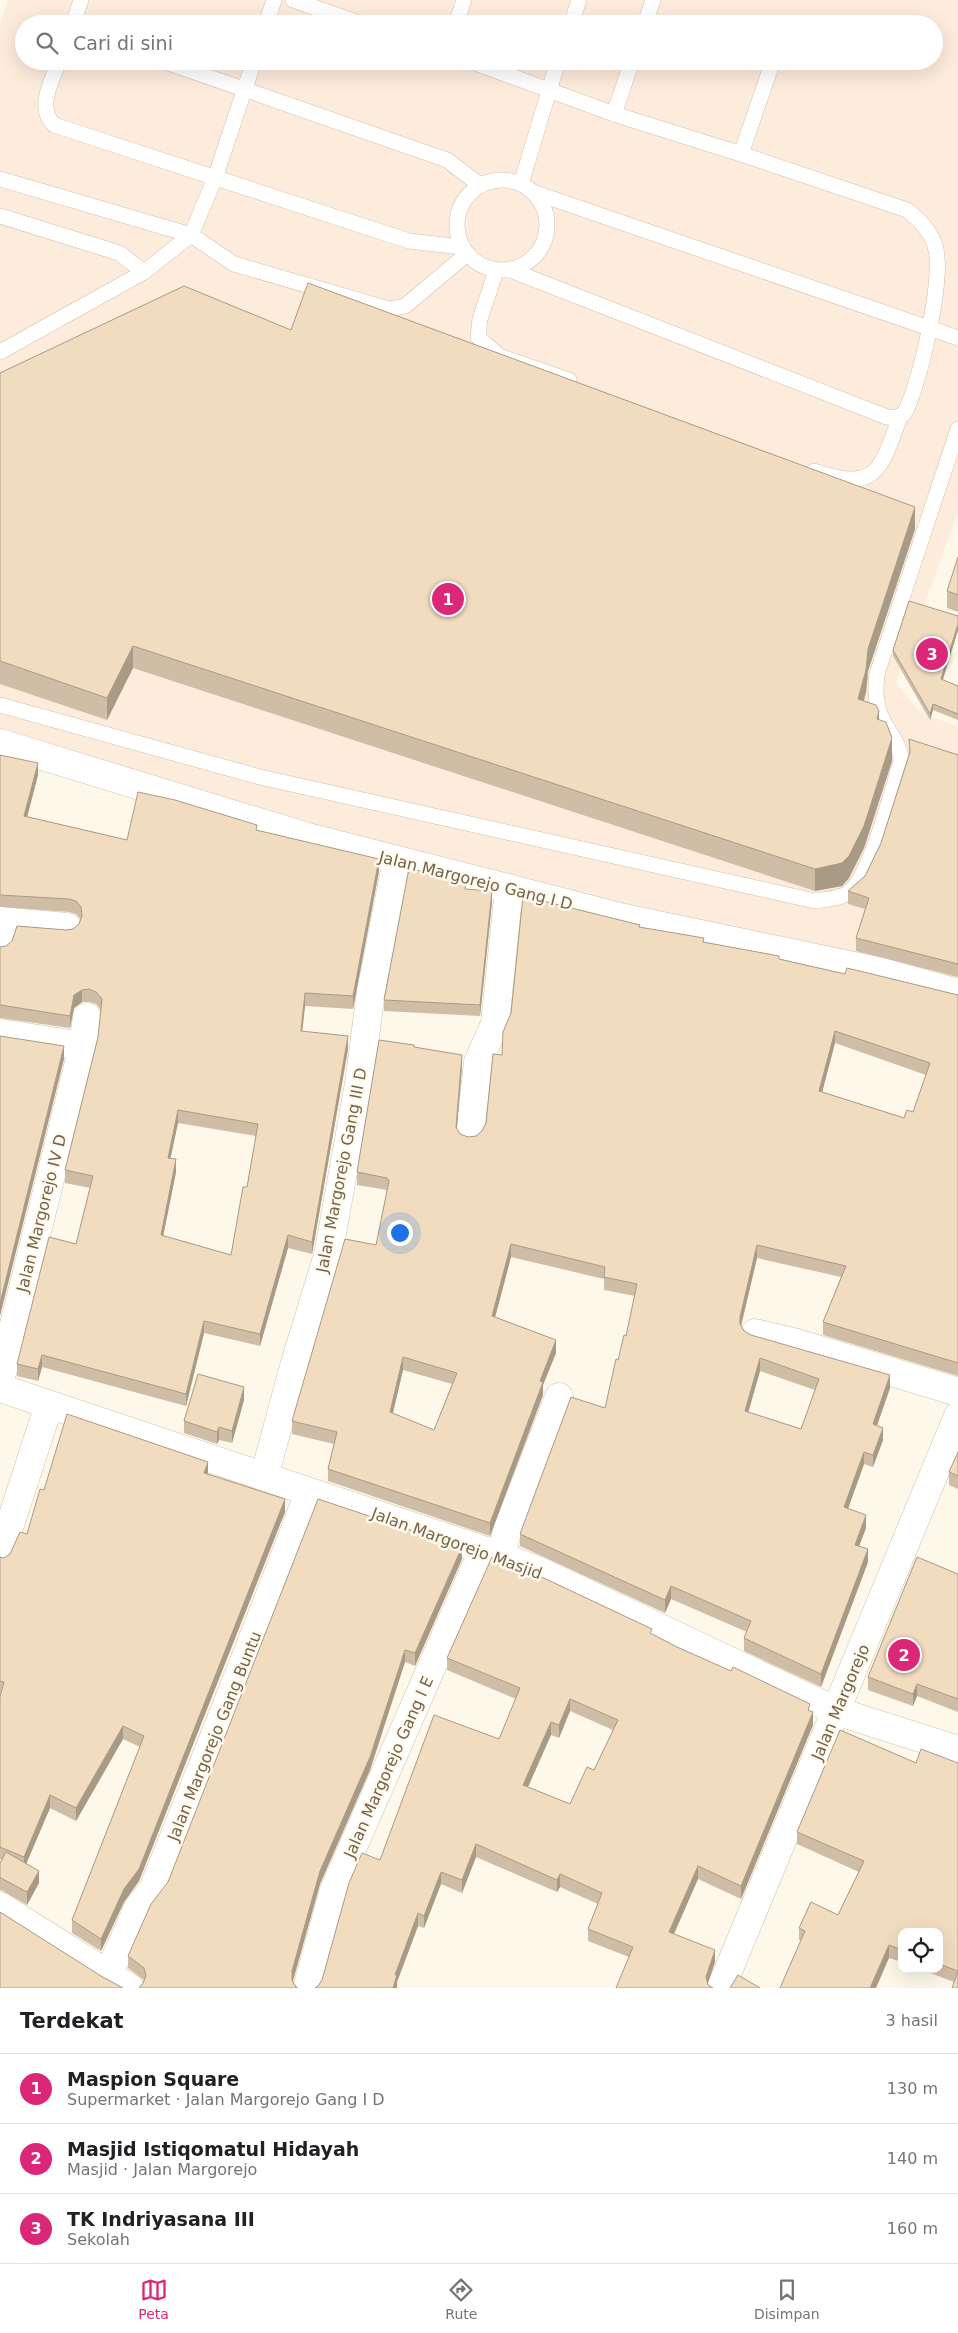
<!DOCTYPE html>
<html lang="id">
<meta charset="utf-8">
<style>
body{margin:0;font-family:"DejaVu Sans",sans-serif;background:#f6f6f6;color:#202124}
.controls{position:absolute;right:15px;bottom:15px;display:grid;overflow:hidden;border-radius:10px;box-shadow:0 5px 20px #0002}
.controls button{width:45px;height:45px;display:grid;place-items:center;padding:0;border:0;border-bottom:1px solid #e0e0e0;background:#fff;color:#202124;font:25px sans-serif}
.you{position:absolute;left:399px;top:1232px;width:18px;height:18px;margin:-12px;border:4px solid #fff;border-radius:50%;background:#1a73e8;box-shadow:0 0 0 8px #1a73e833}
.badge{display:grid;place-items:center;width:32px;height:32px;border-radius:50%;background:#db2777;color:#fff;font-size:16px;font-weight:700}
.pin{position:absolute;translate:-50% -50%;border:2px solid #fff;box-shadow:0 1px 5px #0006}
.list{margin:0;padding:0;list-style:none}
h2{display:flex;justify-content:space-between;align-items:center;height:65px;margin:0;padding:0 20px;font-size:21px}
h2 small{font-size:16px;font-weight:400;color:#757577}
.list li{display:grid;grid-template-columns:32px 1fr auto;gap:15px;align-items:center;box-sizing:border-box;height:70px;padding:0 20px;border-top:1px solid #e0e0e0}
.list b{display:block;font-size:19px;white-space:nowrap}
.list p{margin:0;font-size:16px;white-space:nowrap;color:#757577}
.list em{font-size:16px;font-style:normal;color:#757577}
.icon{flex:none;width:28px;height:28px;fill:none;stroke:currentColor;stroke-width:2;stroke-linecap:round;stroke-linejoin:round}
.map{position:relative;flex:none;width:958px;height:1988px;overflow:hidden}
.search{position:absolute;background:#fff;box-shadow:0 5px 20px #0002;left:15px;right:15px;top:15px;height:55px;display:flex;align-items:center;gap:12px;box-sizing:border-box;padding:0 18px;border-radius:28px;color:#757577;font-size:19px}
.sheet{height:275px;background:#fff}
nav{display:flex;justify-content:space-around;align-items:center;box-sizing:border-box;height:70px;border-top:1px solid #e0e0e0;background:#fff;font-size:14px;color:#757577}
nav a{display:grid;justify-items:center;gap:2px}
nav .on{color:#db2777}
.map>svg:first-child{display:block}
.commercial{fill:#fdebdc;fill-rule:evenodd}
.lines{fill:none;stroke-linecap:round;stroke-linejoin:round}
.service-casing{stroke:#cfc1ae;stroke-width:16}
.minor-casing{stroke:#cfc1ae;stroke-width:29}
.service{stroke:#fff;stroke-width:15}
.minor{stroke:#fff;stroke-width:28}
.wall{fill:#d0bda5;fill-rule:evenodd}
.shaded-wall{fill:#a99a86}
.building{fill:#f2dcc0;stroke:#a99a86;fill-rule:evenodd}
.labels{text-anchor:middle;stroke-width:5;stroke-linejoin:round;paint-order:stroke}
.street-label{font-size:16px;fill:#77624c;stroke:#fffbef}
</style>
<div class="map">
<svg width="958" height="1988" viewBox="0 0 958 1988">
<rect width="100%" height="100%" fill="#fdf8e9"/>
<path class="commercial" d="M 8,0 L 958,0 L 958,512 L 896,683 L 920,712 L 958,727 L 958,1005 L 0,747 L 0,25 ZM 24,24 L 934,24 L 934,61 L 24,61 Z"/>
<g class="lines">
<defs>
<path id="service" d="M 293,0 L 362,24
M 73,24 L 81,0
M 266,24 L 274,0
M 456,24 L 464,0
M 571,24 L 579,0
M 645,24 L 653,0
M 59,61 C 52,81 36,107 54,125 L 409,241 L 462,247
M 163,61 L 447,160 L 480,185
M 470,61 L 614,114 L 632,61
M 614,114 L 741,154
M 0,179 L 191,235 L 234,264 L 389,309 L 405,306 L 467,254
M457 225a45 45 0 1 1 90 0a45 45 0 1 1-90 0Z
M 521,184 L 558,61
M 533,192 L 958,338
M 0,216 L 119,253 L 144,272
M 510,270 L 887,417 L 894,418 L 904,414 C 920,385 943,281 936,250 C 933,233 920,220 907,210 L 741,154 L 773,61
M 496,271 L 480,319 L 478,337 L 499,356 L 569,380
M 0,352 L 144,272 L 191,235 L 215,178 L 254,61
M 814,471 C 877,492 880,471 900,417
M 0,705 L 260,777 L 815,901 C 826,899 839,899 848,893 C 871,876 891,791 901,762 C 902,744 887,732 881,716 C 875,702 875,689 877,674 L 958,429"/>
<path id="minor" d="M 0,743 L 304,836 L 624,918 L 882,972 L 958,993
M 0,921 L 67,927
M 0,944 L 3,921
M 0,1033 L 83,1046
M 470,1134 L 478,1062 L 495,1024 L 509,888
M 755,1333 L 793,1342 L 958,1392
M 0,1381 L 83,1046 L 87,1017
M 0,1388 L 501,1556 L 537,1570 L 836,1711 L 958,1750
M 264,1477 L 295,1363 L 328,1255 L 359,1084 L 371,991 L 397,860
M 0,1555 L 49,1405
M 501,1556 L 508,1528 L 559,1397
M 0,1906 L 130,1988
M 108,1975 L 138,1908 L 153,1889 C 206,1757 260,1625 309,1492
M 307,1988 L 334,1890 L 483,1550
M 721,1988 L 958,1416"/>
</defs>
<use href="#service" class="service-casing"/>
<use href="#minor" class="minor-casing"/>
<use href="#service" class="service"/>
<use href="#minor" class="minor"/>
</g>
<path class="wall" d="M 291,330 L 915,529 L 868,671 L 866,692 L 864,701 L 879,720 L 892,761 L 864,848 L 849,878 L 842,886 L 815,891 L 133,668 L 107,720 L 0,684 L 0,373 Z
M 958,557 L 958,612 L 947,608 L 947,591 Z
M 958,616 L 958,630 L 942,680 L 958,686 L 958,720 L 933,710 L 930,720 L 893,656 L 893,650 Z
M 909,739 L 958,755 L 958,977 L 856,951 L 856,938 L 865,909 L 848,904 L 848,891 L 865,876 L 881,843 L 909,754 Z
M 0,755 L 38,775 L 27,817 L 127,840 L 257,830 L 379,871 L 353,1009 L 305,1006 L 302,1031 L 348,1049 L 312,1254 L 288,1248 L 260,1346 L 204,1333 L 186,1406 L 42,1367 L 38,1381 L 17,1376 L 17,1364 L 76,1244 L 90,1188 L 65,1183 L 65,1170 L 98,1037 L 101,1010 L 96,1004 L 89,1002 L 82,1002 L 74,1008 L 70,1028 L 0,1018 L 0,947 L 6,946 L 73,929 L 79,924 L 81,920 L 76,914 L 69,912 L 0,907 ZM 178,1123 L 256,1136 L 247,1187 L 231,1255 L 163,1236 L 176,1172 L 170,1158 Z
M 492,902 L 480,1016 L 384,1011 L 384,1000 Z
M 640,927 L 704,942 L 845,974 L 958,995 L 958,1376 L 823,1335 L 823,1322 L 841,1277 L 757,1258 L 741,1326 L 744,1331 L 751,1335 L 890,1388 L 877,1425 L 883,1440 L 873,1467 L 864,1464 L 848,1508 L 866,1528 L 859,1546 L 868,1562 L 821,1687 L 744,1651 L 744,1638 L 747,1632 L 671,1599 L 665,1613 L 520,1546 L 520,1534 L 605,1408 L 626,1336 L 635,1296 L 604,1290 L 604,1279 L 511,1257 L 495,1317 L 556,1353 L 543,1385 L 543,1395 L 490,1536 L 328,1481 L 328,1469 L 334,1444 L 292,1434 L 292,1421 L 376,1245 L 387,1190 L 357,1185 L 357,1172 L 414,1047 L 462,1067 L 456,1129 L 460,1134 L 468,1137 L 476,1136 L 482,1131 L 486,1123 L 502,1055 ZM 835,1043 L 926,1075 L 913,1112 L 904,1118 L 822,1092 ZM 403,1370 L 452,1384 L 434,1430 L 393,1413 ZM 760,1371 L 815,1390 L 801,1429 L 748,1412 Z
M 244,1400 L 232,1443 L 219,1440 L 217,1444 L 184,1433 L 184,1421 Z
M 958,1452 L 958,1489 L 949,1485 L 949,1472 Z
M 208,1474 L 285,1512 L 139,1881 L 124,1902 L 101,1951 L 72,1933 L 72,1920 L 140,1747 L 123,1739 L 76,1821 L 50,1808 L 26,1864 L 39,1883 L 27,1905 L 1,1890 L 0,1891 L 0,1863 L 2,1860 L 0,1859 L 0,1697 L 1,1694 L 0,1693 L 0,1557 L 4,1558 L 10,1554 L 27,1534 L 44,1490 Z
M 462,1559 L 415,1666 L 405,1662 L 370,1770 L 320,1884 L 293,1981 L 296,1987 L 143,1983 L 144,1980 L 128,1968 L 128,1956 Z
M 958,1574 L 958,1712 L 917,1696 L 913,1706 L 868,1690 L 868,1677 Z
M 652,1634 L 677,1647 L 810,1711 L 813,1725 L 741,1899 L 698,1879 L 674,1934 L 715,1962 L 708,1983 L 708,1985 L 629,1957 L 588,1941 L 588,1929 L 598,1904 L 560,1887 L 557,1892 L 476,1857 L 462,1893 L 441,1884 L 424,1928 L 418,1926 L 397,1982 L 397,1988 L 315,1988 L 318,1986 L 322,1980 L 380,1860 L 499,1739 L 516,1699 L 447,1670 L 447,1658 ZM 570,1711 L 613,1730 L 594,1770 L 570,1804 L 528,1787 L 551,1735 L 559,1738 Z
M 916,1763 L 958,1763 L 958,1988 L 954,1982 L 920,1969 L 939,1969 L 939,1932 L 902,1932 L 902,1962 L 889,1958 L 799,1940 L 799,1928 L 838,1915 L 859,1872 L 797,1844 L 797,1832 Z"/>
<path class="shaded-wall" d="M 915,507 L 915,529 L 868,671 L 866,692 L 858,721 L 858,699 L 868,649 Z
M 958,624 L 958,630 L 941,686 L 941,679 Z
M 133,646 L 133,668 L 107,720 L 107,698 Z
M 933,704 L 933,710 L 930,720 L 930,714 Z
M 879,711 L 879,733 L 877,719 Z
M 892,738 L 892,761 L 864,848 L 849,878 L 842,886 L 815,891 L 815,869 Z
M 38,763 L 38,775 L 24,829 L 24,816 Z
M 379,859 L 379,871 L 353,1009 L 353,996 Z
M 492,891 L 492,902 L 480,1016 L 480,1005 Z
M 82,990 L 82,1002 L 74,1008 L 70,1028 L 70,1016 L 74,995 Z
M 305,993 L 305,1006 L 301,1043 L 301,1031 Z
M 835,1031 L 835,1043 L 819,1104 L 819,1091 Z
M 348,1036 L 348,1049 L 312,1254 L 312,1242 Z
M 64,1046 L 64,1059 L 0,1316 L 0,1303 Z
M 462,1055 L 462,1067 L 456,1140 L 456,1127 Z
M 178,1110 L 178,1123 L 168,1170 L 168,1158 Z
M 176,1159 L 176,1172 L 161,1247 L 161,1235 Z
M 288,1235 L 288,1248 L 260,1346 L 260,1334 Z
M 511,1244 L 511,1257 L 492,1329 L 492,1316 Z
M 757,1245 L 757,1258 L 740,1330 L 740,1317 Z
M 204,1321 L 204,1333 L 186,1406 L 186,1394 Z
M 556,1340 L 556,1353 L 543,1385 L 543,1395 L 490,1536 L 490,1523 L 540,1381 Z
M 42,1355 L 42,1367 L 38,1381 L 38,1369 Z
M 403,1357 L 403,1370 L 390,1425 L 390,1412 Z
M 760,1358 L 760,1371 L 745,1424 L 745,1411 Z
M 890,1375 L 890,1388 L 873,1437 L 873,1424 Z
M 244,1387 L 244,1400 L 232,1443 L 232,1431 Z
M 219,1427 L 219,1440 L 217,1444 L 217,1432 Z
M 883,1428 L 883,1440 L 873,1467 L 873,1455 Z
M 864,1452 L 864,1464 L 844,1520 L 844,1507 Z
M 208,1462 L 208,1474 L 204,1473 Z
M 285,1499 L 285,1512 L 139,1881 L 124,1902 L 101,1951 L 101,1939 Z
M 866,1515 L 866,1528 L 855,1557 L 855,1545 Z
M 462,1547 L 462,1559 L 415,1666 L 415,1653 Z
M 868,1549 L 868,1562 L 821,1687 L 821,1674 Z
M 671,1586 L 671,1599 L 665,1613 L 665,1600 Z
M 405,1650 L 405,1662 L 370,1770 L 320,1884 L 292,1984 L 292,1971 L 320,1871 Z
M 917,1684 L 917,1696 L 913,1706 L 913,1694 Z
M 570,1699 L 570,1711 L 559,1738 L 559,1725 Z
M 813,1712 L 813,1725 L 741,1899 L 741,1886 Z
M 551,1722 L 551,1735 L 523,1798 L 523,1785 Z
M 123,1726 L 123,1739 L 76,1821 L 76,1808 Z
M 50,1795 L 50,1808 L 24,1869 L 24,1857 Z
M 476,1844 L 476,1857 L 462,1893 L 462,1880 Z
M 698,1866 L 698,1879 L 669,1945 L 669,1932 Z
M 39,1871 L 39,1883 L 27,1905 L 27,1892 Z
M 441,1872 L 441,1884 L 424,1928 L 424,1916 Z
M 560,1874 L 560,1887 L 557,1892 L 557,1880 Z
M 418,1913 L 418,1926 L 397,1982 L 397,1988 L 393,1988 L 395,1975 Z
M 889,1945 L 889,1958 L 876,1988 L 870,1988 Z
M 715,1950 L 715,1962 L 706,1988 L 706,1977 Z"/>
<path class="building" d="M 308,283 L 915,507 L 868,649 L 866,670 L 858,699 L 876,705 L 879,711 L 877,719 L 886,722 L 892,738 L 864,826 L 849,856 L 842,863 L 815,869 L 133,646 L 107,698 L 0,661 L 0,373 L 184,286 L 291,330 Z
M 958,557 L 958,595 L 947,591 Z
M 909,601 L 958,616 L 958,624 L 941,679 L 958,686 L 958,714 L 933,704 L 930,714 L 893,650 Z
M 909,739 L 958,755 L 958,964 L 856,938 L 869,898 L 848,891 L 865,876 L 881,843 L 910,752 Z
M 0,755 L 38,763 L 24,816 L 127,840 L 138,792 L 175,800 L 257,825 L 256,830 L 379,859 L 353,996 L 305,993 L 301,1031 L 348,1036 L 312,1242 L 288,1235 L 260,1334 L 204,1321 L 186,1394 L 42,1355 L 38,1369 L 17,1364 L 49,1237 L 76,1244 L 93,1176 L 65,1170 L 98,1037 L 102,999 L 96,992 L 89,989 L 82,990 L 74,995 L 70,1016 L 0,1005 L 0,947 L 6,946 L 12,941 L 17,926 L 66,930 L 73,929 L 79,924 L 82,916 L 81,907 L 76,901 L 69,899 L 0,895 ZM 178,1110 L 258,1124 L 247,1187 L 243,1187 L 231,1255 L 161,1235 L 176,1159 L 168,1158 Z
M 409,868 L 466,883 L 465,889 L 492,891 L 480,1005 L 384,1000 Z
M 523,896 L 640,925 L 639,927 L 704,938 L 703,942 L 779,956 L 779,959 L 845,974 L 847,968 L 958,995 L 958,1363 L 823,1322 L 846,1266 L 757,1245 L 740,1317 L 740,1324 L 744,1331 L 751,1335 L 890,1375 L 873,1424 L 883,1428 L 873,1455 L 864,1452 L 844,1507 L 866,1515 L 855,1545 L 868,1549 L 821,1674 L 744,1638 L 751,1621 L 671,1586 L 665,1600 L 520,1534 L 571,1397 L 605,1408 L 616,1359 L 618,1360 L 624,1335 L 626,1336 L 637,1284 L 604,1277 L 605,1267 L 511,1244 L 492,1316 L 556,1340 L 540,1381 L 543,1382 L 490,1523 L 328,1469 L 337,1432 L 292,1421 L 345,1239 L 376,1245 L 389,1181 L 387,1178 L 357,1172 L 379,1040 L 414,1045 L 414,1047 L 462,1055 L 456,1127 L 460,1134 L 468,1137 L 476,1136 L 482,1131 L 486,1123 L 493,1054 L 502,1055 L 503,1032 L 511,1013 ZM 835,1031 L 930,1063 L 913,1112 L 907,1110 L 904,1118 L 819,1091 ZM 403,1357 L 457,1373 L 434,1430 L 390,1412 ZM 760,1358 L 819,1379 L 801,1429 L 745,1411 Z
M 0,1036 L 64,1046 L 0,1303 Z
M 198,1374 L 244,1387 L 232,1431 L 219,1427 L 217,1432 L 184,1421 Z
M 67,1414 L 208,1462 L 204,1473 L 285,1499 L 139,1869 L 124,1889 L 101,1939 L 72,1920 L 144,1736 L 123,1726 L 76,1808 L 50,1795 L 24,1857 L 0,1847 L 0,1697 L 4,1682 L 0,1681 L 0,1557 L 4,1558 L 10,1554 L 20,1532 L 27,1534 L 40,1489 L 44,1490 Z
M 958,1452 L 958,1476 L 949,1472 Z
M 318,1499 L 462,1547 L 415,1653 L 405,1650 L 370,1757 L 320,1871 L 292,1971 L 292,1980 L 296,1987 L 298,1988 L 139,1988 L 143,1983 L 146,1976 L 144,1968 L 128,1956 L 151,1904 L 168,1882 Z
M 492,1557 L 531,1572 L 652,1629 L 650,1633 L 677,1647 L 731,1671 L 733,1667 L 810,1704 L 808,1710 L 813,1712 L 741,1886 L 698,1866 L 669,1932 L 715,1950 L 706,1977 L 708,1985 L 713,1988 L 616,1988 L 633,1947 L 588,1929 L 602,1893 L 560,1874 L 557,1880 L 476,1844 L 462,1880 L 441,1872 L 424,1916 L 418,1913 L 395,1975 L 397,1975 L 393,1988 L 315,1988 L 318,1986 L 322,1980 L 349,1883 L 362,1853 L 380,1860 L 434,1715 L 499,1739 L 520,1688 L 447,1658 ZM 570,1699 L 618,1720 L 594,1770 L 587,1767 L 570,1804 L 523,1785 L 551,1722 L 559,1725 Z
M 917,1557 L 958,1574 L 958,1699 L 917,1684 L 913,1694 L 868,1677 Z
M 840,1730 L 916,1763 L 921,1749 L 958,1763 L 958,1988 L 952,1988 L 958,1971 L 939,1964 L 939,1932 L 902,1932 L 902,1950 L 889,1945 L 870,1988 L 780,1988 L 805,1931 L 799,1928 L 811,1902 L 838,1915 L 864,1861 L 797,1832 Z
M 6,1852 L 39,1871 L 27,1892 L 1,1878 L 0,1878 L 0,1863 Z
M 0,1912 L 101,1976 L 123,1988 L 0,1988 Z
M 738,1975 L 760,1988 L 730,1988 Z"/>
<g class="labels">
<g class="street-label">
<text transform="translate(476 880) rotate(14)" y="6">Jalan Margorejo Gang I D</text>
<text transform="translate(341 1170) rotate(-79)" y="6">Jalan Margorejo Gang III D</text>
<text transform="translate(41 1213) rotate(-76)" y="6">Jalan Margorejo IV D</text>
<text transform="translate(457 1543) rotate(20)" y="6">Jalan Margorejo Masjid</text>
<text transform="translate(840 1702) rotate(-67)" y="6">Jalan Margorejo</text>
<text transform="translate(214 1736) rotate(-68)" y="6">Jalan Margorejo Gang Buntu</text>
<text transform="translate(388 1767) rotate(-66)" y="6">Jalan Margorejo Gang I E</text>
</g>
</g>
</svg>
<div class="controls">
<button><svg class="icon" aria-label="locate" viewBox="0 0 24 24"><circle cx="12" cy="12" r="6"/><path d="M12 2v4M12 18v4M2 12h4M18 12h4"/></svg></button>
</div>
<div class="you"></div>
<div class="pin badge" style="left:448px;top:599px">1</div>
<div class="pin badge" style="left:904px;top:1655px">2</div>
<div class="pin badge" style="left:932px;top:654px">3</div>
<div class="search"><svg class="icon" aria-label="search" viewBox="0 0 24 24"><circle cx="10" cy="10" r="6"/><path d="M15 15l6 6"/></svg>Cari di sini</div>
</div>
<section class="sheet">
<h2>Terdekat<small>3 hasil</small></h2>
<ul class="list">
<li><span class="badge">1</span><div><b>Maspion Square</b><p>Supermarket · Jalan Margorejo Gang I D</p></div><em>130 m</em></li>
<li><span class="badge">2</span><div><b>Masjid Istiqomatul Hidayah</b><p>Masjid · Jalan Margorejo</p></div><em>140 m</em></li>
<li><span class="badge">3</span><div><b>TK Indriyasana III</b><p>Sekolah</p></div><em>160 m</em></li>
</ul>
</section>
<nav>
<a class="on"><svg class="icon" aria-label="map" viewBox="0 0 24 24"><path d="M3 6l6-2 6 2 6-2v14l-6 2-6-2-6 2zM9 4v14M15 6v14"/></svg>Peta</a>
<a><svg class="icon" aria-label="directions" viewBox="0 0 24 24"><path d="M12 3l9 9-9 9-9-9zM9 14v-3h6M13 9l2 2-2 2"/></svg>Rute</a>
<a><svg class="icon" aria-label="saved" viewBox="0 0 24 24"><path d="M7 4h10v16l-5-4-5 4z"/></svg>Disimpan</a>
</nav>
